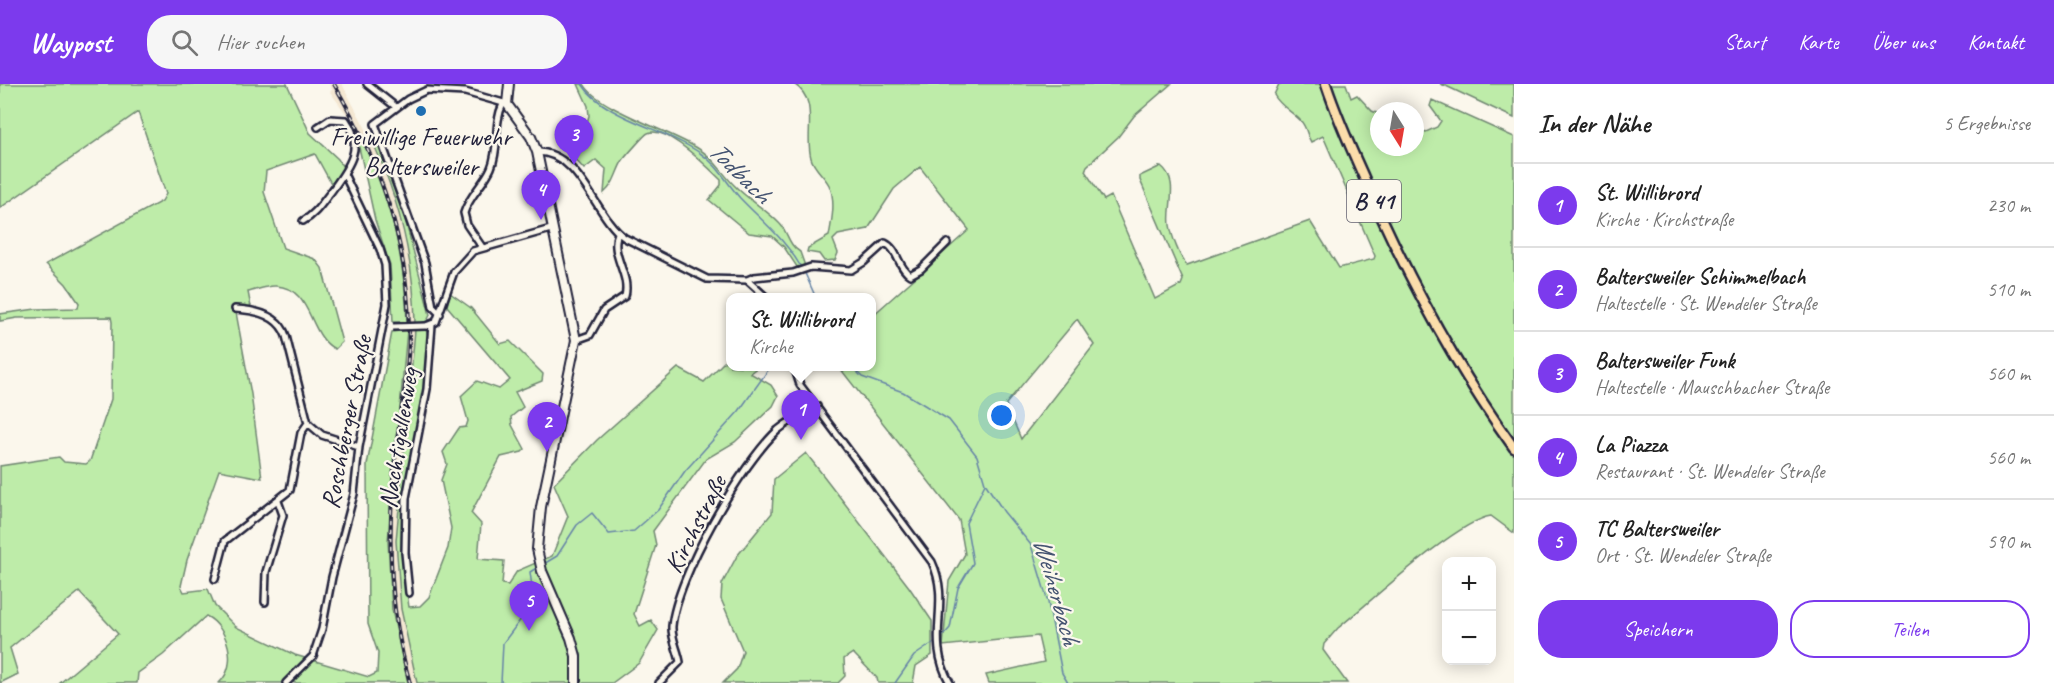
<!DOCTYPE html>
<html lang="de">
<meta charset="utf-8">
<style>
body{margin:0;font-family:Caveat,sans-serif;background:#f6f6f6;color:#222}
.controls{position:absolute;right:18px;bottom:18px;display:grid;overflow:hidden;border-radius:12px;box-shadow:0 3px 15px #0003}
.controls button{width:54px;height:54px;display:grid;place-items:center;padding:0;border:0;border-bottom:2px solid #e0e0e0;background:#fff;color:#222;font:30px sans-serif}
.compass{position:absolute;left:1370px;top:18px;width:54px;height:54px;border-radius:50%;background:#fff;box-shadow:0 3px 15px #0003;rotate:169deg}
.you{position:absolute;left:1002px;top:332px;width:21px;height:21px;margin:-15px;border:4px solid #fff;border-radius:50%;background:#1a73e8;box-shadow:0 0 0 9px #1a73e833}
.badge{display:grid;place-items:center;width:39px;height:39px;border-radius:50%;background:#7c3aed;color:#fff;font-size:20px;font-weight:700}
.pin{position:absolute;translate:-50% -50px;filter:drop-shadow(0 2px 3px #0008)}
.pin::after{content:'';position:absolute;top:32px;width:21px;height:18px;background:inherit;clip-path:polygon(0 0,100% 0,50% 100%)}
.popup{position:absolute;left:726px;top:209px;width:150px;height:78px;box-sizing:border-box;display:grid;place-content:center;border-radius:12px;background:#fff;filter:drop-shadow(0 2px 4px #0005);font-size:20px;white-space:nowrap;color:#767676}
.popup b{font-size:22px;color:#222}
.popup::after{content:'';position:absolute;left:50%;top:100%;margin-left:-12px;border:12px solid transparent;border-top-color:#fff}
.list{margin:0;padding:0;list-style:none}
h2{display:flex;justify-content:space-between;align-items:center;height:78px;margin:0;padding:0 24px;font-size:26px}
h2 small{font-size:20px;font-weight:400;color:#767676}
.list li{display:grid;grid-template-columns:39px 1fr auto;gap:18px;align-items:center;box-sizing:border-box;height:84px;padding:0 24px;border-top:2px solid #e0e0e0}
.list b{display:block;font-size:22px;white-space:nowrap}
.list p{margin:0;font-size:20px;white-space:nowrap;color:#767676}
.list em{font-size:20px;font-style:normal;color:#767676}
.actions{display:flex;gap:12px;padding:18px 24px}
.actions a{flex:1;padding:14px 0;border:2px solid #7c3aed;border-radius:24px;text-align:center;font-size:21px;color:#7c3aed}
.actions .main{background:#7c3aed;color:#fff}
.icon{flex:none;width:33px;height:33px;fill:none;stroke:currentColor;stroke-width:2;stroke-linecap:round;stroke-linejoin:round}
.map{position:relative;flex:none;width:1514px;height:599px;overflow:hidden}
header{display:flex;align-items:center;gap:36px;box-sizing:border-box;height:84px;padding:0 30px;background:#7c3aed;color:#fff}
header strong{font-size:28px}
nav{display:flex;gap:33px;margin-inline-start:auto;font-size:21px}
.search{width:420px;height:54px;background:#f6f6f6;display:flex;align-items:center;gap:15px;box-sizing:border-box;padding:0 21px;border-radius:24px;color:#767676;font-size:22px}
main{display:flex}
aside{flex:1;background:#fff}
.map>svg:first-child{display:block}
.built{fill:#f4e7d2}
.green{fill:#beeca9;stroke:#708772;stroke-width:1.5;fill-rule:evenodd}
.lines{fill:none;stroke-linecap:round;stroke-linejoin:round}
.stream{stroke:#6684a7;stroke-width:1.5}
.minor-casing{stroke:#22223b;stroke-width:10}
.secondary-casing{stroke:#22223b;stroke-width:12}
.trunk-casing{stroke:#22223b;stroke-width:13}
.minor{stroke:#fbf7ec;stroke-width:5}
.secondary{stroke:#fbf7ec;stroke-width:8}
.trunk{stroke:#fbddab;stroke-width:8}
.rail-casing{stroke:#22223b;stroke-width:4}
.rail{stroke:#fbf7ec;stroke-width:1.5;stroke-dasharray:4.5;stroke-linecap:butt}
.minor-bridge-casing{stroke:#22223b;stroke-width:10;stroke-linecap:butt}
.minor-bridge{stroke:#fbf7ec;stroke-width:5}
.poi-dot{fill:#1f6fb2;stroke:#fbf7ec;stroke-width:2}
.labels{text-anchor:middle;stroke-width:4.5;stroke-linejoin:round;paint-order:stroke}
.shield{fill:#fbf7ec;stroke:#636270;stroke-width:1.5}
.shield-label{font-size:24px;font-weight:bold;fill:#22223b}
.poi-label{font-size:26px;fill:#22223b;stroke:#fbf7ec}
.street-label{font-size:26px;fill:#22223b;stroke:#fbf7ec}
.water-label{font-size:27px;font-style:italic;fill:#445371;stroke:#fbf7ec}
</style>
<header>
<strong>Waypost</strong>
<div class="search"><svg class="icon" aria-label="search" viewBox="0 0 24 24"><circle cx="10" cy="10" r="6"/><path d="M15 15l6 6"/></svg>Hier suchen</div>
<nav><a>Start</a><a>Karte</a><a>Über uns</a><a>Kontakt</a></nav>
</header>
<main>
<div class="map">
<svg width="1514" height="599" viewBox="0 0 1514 599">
<rect width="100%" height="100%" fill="#fbf7ec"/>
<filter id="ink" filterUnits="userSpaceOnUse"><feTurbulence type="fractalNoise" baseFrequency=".0167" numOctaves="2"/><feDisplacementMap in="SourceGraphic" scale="12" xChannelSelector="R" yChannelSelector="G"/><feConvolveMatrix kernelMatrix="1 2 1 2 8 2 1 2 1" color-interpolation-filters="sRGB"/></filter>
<g filter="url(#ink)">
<path class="built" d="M 329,0 L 342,0 L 374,60 L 398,127 L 411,185 L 416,251 L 398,419 L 396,478 L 405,549 L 417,599 L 408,599 L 401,573 L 392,526 L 388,478 L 389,418 L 407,251 L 402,186 L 390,129 L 380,96 L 356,43 L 330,8 L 332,6 Z"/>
<path class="green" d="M 0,0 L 287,0 L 310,49 L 338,75 L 344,85 L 332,101 L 315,70 L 266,87 L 264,108 L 283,164 L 315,175 L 322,184 L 342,258 L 335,265 C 308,252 313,204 276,202 C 268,201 257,206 248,208 L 251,223 L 235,223 L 251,310 L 262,394 L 219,386 L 187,476 L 181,502 L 184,508 L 208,505 L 215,522 L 236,543 L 295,571 L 369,593 L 377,589 L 378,569 L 368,540 L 367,381 L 392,248 L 407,246 L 388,457 L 392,526 L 408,599 L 294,599 L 291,592 L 283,599 L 219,599 C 239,581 228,543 206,532 L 163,571 L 138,589 L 137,599 L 60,599 L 118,550 L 79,508 L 10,564 L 18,590 L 0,599 L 0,382 L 59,373 L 64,378 L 86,380 L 90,377 L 111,315 L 112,238 L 111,233 L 17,234 L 0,237 L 0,230 L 36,225 L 78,224 L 79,219 L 66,200 L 46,180 L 162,117 L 166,110 L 138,28 L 0,124 Z
M 578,0 L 584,0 C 598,25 671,47 699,65 C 714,74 722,89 734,101 C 747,115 766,125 780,140 C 788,148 788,161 800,168 L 805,182 L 799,186 L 784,163 L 772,152 L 749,149 L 709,116 L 721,101 L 721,96 C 709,84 666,41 648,49 C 645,50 626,72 623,76 C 616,87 615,100 604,109 L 606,85 L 596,76 L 584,85 L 575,75 L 589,32 L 588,22 Z
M 794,0 L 1171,0 L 1134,32 L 1118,53 L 1087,82 L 1085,87 L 1104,116 L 1111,112 L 1155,215 L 1181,201 L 1183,196 L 1140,96 L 1140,92 L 1161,82 C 1180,97 1167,122 1170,141 C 1172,153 1179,172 1187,181 L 1310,137 L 1339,184 L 1374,175 L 1375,172 L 1323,52 L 1311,58 C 1306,50 1307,43 1300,36 C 1291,27 1280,22 1274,11 L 1279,0 L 1346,0 L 1351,14 L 1357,11 L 1372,27 L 1379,30 L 1379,63 L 1415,63 L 1415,44 L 1426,48 L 1437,43 L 1441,37 L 1430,22 L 1432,16 L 1514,53 L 1514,449 L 1491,432 C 1457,437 1369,519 1338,544 L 1324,560 L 1323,566 L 1347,599 L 989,599 L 986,591 L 1044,578 L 1038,552 L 943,562 L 949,497 L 965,470 L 959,436 L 839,283 L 872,282 L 872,232 L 969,146 L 920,83 L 894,105 L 868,145 L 838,151 L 833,156 L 838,169 L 835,176 L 824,177 L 819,170 L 807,168 L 808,164 L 829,152 C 832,136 836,116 829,101 C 824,91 814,85 811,74 C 804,48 820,17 794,0 ZM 1077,235 L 1094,261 L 1021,355 L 1006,320 Z
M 1440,0 L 1514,0 L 1514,34 L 1446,2 Z
M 369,50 L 376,52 L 405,135 L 430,231 L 426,239 L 415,239 C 414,174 397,109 369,50 Z
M 361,53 C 389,110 405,174 407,238 L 393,238 L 390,181 L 375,136 L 357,54 Z
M 450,209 L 471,224 L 500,260 L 510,257 L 543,290 L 542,297 L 515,308 L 523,323 L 511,333 L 512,341 L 525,365 L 522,368 L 501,373 L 471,429 L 481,440 L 478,475 L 504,477 L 502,500 L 508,501 L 517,487 L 552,472 L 568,432 L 554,400 L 597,356 L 678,284 L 704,298 L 730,272 L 730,282 L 758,283 L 750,289 L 771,301 L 778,312 L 773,322 L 735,358 L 706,375 L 653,447 L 656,461 L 634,530 L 640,542 L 651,536 L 658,546 L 639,579 L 612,599 L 417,599 L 401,525 L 396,457 L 415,246 L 425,245 C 442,264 405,383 403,413 C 400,450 403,486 409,523 L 420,522 L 429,513 L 448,464 L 451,444 L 441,396 L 447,380 L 443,368 L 459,344 L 466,343 L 468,337 L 461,312 L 477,297 L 499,305 L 510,296 L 447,222 Z
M 806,369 L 909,503 L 932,537 L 932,571 L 916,582 L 913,599 L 878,599 L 877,594 L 853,569 L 844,575 L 845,592 L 838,599 L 723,599 L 737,585 L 743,567 L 721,515 L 722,500 L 737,472 L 772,429 L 774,395 Z"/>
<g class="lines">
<path class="stream" d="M 582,0 C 605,35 665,44 700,69 C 717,80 727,99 740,114 C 762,137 785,155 801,183
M 804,187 L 816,214
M 851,282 L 862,293 L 903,308 L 949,336 L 977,372 L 985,399 L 1004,428 L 1031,461 L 1048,518 L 1062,589 L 1068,599
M 542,481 L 557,472 L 577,441 L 592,429 L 609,450 L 634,447 L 658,426 L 685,387 L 739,327 L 771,282
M 940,555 L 950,544 L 958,504 L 973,479 L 966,439 L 985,400
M 501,599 L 503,559 L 534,518 L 530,488 L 538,483
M 895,599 L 914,572 L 936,557"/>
<defs>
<path id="minor" d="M 367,0 L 396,23
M 537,68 C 581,68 594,132 625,154 L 707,195 L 747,196 L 767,214
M 303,137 C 315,131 322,119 330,109 C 346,87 366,64 346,36 L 330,35 L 318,43
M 482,163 L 467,141 L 464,129 C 469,112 484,100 491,84 C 500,63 493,40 503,20
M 747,196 L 754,193 L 793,189 L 811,183 L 851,186 L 864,178 L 885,159 C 898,165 898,184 910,191 L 921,185 L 947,159
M 235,225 C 256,226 279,231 286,252 L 308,339 L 322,351 L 359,363
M 440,230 L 433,223 L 425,179 L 375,40 L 408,15 L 427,6 L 465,8 L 507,20
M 426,242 L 436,238 L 454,188 L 473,167 L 551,145
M 576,256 L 590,251 L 604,226 L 625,212 C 631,191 609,170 618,149
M 794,282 L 800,301 L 932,478 C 952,521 924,553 950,599
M 215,495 L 225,457 L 290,406 L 301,349 L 308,339
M 409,509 L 405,469 L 406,414 L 427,305 L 432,241
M 265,518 L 266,488 L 283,431 L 278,417
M 286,599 L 313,572 L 322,545 L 332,493 L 354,410 L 359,363 L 387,220 L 385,181 L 380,165 L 344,90
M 659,599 L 680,578 C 678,566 671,554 672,542 C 677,492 741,380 778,346 C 790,336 804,329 817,322"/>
<path id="secondary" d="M 509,0 L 507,20 L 531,53 L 537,68 L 576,256 L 541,423 L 537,465 L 542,487 L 571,554 L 576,572 L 576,599"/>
<path id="trunk" d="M 1326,0 C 1336,30 1349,60 1362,89 C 1403,185 1453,279 1514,364"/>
</defs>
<use href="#minor" class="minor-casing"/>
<use href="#secondary" class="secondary-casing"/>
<use href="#trunk" class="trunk-casing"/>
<use href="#minor" class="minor"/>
<use href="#secondary" class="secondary"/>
<use href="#trunk" class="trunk"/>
<defs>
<path id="rail" d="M 334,0 C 379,77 409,158 409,248 C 409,285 402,321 397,356 C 387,439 387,519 410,599"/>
</defs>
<use href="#rail" class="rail-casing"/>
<use href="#rail" class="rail"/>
<defs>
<path id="minor-bridge" d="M 393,243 L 426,242"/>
</defs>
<use href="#minor-bridge" class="minor-bridge-casing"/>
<use href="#minor-bridge" class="minor-bridge"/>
</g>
</g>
<circle class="poi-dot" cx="421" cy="27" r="6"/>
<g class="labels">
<rect class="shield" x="1347" y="96" width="54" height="42" rx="4.5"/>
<g class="shield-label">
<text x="1374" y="125">B 41</text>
</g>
<g class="poi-label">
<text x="421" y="61">Freiwillige Feuerwehr<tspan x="421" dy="30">Baltersweiler</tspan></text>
</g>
<g class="street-label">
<text transform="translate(346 338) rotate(-79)" y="9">Roschberger Straße</text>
<text transform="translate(398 354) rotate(-81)" y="9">Nachtigallenweg</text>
<text transform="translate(695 440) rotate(-63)" y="9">Kirchstraße</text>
</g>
<g class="water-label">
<text transform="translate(740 88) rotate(45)" y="9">Todbach</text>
<text transform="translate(1057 507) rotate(74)" y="9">Weiherbach</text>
</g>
</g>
</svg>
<div class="controls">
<button>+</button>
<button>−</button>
</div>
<svg class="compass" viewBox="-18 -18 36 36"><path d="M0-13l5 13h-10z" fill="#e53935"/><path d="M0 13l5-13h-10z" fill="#767676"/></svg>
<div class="you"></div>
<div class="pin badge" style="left:801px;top:356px">1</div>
<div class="popup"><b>St. Willibrord</b>Kirche</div>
<div class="pin badge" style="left:547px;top:368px">2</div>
<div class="pin badge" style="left:574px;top:81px">3</div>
<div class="pin badge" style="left:541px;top:136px">4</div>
<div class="pin badge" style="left:529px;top:547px">5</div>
</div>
<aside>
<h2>In der Nähe<small>5 Ergebnisse</small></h2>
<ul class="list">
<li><span class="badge">1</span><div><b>St. Willibrord</b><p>Kirche · Kirchstraße</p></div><em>230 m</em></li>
<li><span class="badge">2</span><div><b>Baltersweiler Schimmelbach</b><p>Haltestelle · St. Wendeler Straße</p></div><em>510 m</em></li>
<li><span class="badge">3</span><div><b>Baltersweiler Funk</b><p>Haltestelle · Mauschbacher Straße</p></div><em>560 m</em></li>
<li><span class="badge">4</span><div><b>La Piazza</b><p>Restaurant · St. Wendeler Straße</p></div><em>560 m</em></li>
<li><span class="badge">5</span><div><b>TC Baltersweiler</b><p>Ort · St. Wendeler Straße</p></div><em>590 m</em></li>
</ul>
<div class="actions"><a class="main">Speichern</a><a>Teilen</a></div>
</aside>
</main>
